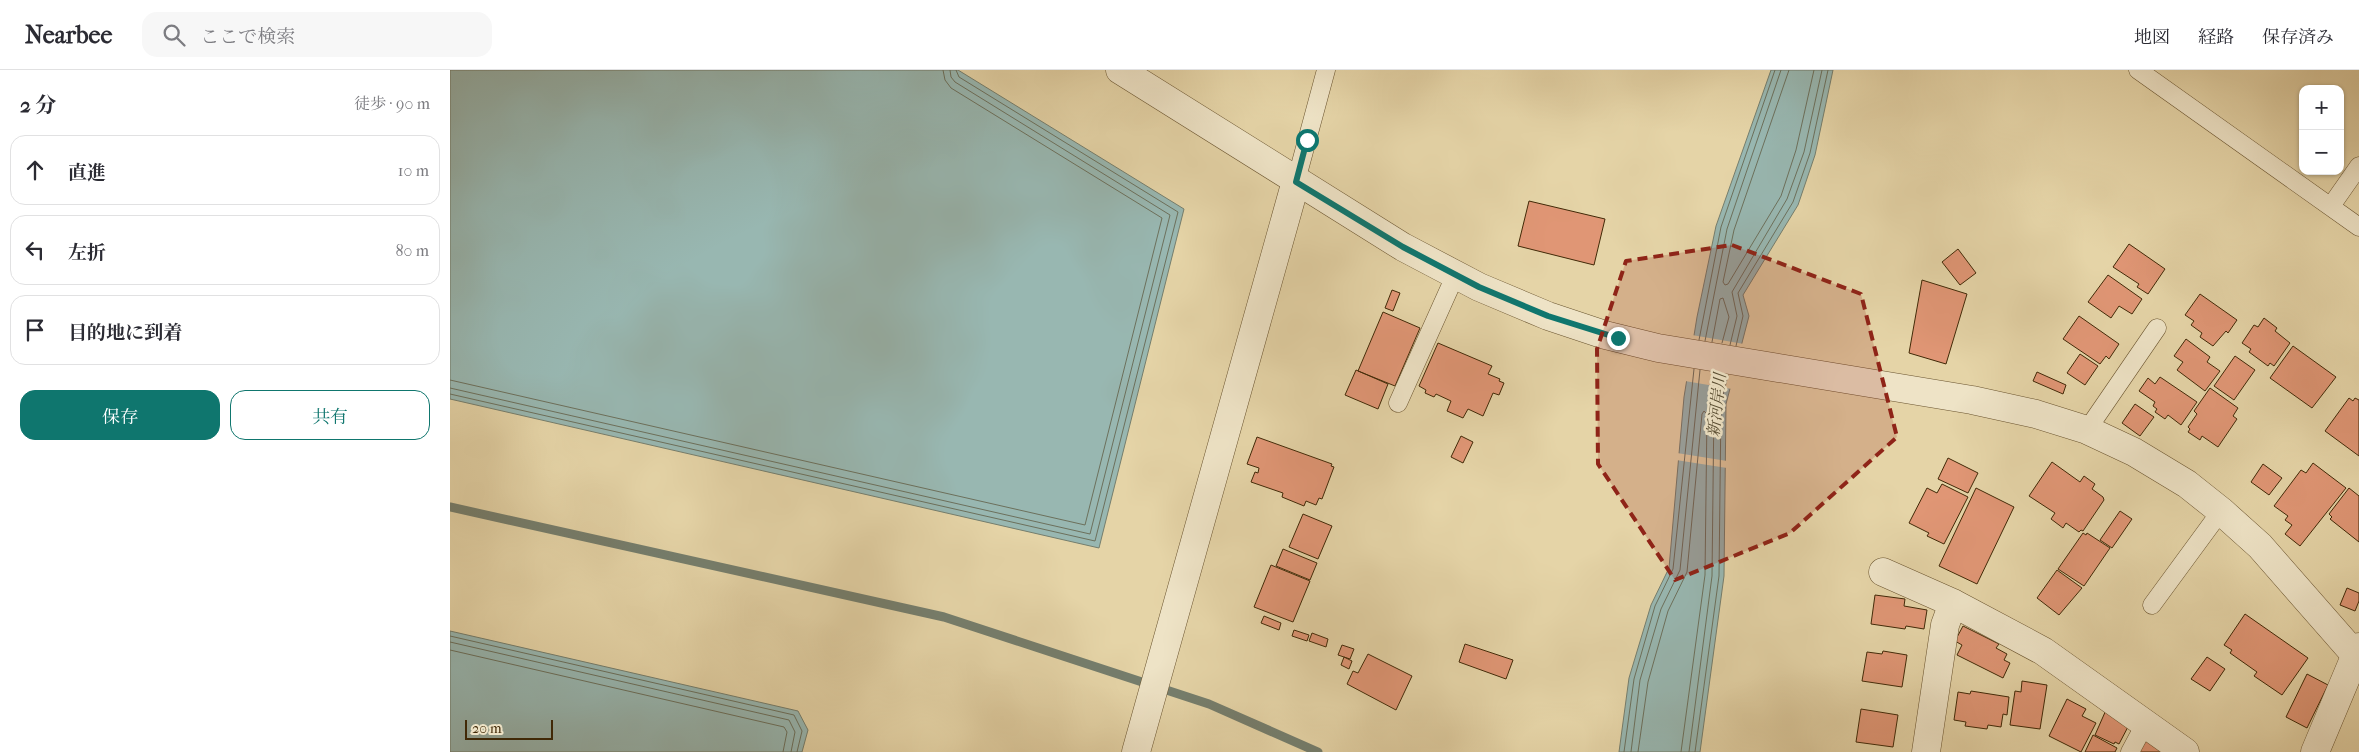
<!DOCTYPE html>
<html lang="ja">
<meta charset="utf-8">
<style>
body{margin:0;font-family:"IM FELL French Canon","Noto Serif JP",serif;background:#f7f7f7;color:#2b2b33}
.controls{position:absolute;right:15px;top:15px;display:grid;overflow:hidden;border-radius:10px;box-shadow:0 1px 4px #0004}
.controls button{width:45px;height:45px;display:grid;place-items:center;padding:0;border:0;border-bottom:1px solid #e1e1e2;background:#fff;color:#2b2b33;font:25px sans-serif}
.scale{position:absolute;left:15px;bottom:12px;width:88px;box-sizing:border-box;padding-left:5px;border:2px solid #412907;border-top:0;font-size:14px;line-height:18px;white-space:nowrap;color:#412907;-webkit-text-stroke:4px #eee3c6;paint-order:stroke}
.stop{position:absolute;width:15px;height:15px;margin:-11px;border:4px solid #0f766e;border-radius:50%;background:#fff}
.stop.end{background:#0f766e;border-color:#fff;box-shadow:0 1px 5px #0008}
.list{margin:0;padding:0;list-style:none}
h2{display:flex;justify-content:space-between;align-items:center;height:65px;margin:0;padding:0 20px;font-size:21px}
h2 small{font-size:16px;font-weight:400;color:#7c7c81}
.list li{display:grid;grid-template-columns:32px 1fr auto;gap:15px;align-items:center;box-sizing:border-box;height:70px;margin:0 10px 10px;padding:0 10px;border:1px solid #e1e1e2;border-radius:15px}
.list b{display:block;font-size:19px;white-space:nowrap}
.list em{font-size:16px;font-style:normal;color:#7c7c81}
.actions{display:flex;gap:10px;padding:15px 20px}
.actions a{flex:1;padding:11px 0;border:1px solid #0f766e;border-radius:15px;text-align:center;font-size:18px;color:#0f766e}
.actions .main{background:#0f766e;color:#fff}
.icon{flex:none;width:28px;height:28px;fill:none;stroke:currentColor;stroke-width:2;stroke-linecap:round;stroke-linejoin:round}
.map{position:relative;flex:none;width:1909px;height:682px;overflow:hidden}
header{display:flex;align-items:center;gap:30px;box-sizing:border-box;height:70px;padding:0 25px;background:#fff;border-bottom:1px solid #e1e1e2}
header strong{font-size:24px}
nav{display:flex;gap:28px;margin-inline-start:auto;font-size:18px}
.search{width:350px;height:45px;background:#f7f7f7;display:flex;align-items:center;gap:12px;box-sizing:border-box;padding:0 18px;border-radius:15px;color:#7c7c81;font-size:19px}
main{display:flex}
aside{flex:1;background:#fff}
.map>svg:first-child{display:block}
.water{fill:#98b7b1;stroke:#757e6d}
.pier{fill:#e5d4a7}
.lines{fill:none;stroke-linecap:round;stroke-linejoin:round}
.shore{stroke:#6c705c;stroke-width:1}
.stream{stroke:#757e6d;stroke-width:9}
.building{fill:#e09675;stroke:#412907}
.service-casing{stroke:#6a542f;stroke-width:19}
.minor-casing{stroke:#6a542f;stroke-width:29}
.tertiary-casing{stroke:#6a542f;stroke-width:29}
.service{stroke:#eee3c6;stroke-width:18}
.minor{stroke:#eee3c6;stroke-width:28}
.tertiary{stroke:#eee3c6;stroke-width:28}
.route{stroke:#0f766e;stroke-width:6}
.marked{fill:#8f2418;fill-opacity:0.2;stroke:#8f2418;stroke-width:4;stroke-dasharray:10 6;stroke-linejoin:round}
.labels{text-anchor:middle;stroke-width:5;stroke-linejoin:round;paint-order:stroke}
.water-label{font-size:16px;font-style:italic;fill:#574c32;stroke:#eee3c6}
</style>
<header>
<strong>Nearbee</strong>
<div class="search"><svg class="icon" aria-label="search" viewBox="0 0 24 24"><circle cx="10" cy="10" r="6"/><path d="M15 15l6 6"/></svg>ここで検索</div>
<nav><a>地図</a><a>経路</a><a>保存済み</a></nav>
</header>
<main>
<aside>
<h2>2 分<small>徒歩 · 90 m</small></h2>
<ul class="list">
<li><svg class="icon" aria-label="ahead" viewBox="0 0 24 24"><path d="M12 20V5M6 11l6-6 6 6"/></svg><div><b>直進</b></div><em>10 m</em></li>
<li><svg class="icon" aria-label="left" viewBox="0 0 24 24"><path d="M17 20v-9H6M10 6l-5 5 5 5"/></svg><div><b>左折</b></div><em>80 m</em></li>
<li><svg class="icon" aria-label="arrive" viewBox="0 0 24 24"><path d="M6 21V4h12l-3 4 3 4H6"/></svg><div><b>目的地に到着</b></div></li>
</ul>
<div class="actions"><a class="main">保存</a><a>共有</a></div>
</aside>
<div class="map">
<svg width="1909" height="682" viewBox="0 0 1909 682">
<rect width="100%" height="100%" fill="#e5d4a7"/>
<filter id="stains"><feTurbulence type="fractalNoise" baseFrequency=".004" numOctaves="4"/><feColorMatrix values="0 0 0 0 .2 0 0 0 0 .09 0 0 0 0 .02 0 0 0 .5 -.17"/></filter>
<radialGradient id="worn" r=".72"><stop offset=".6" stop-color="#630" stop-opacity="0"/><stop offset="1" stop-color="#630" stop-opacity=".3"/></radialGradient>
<path class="water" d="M 0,0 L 508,0 L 734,139 L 649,478 L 0,329 Z
M 1321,0 L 1383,0 L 1365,85 L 1348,135 L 1293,225 L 1299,246 L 1276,334 L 1274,506 L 1250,682 L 1169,682 L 1179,608 L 1201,535 L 1219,498 L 1234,327 L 1247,247 L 1266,156 Z
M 0,561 L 348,641 L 358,660 L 352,682 L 0,682 Z"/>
<path class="pier" d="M 1242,265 L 1294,274 L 1282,319 L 1235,311 Z
M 1227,383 L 1277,391 L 1277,398 L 1226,390 Z"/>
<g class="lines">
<path class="shore" d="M 1339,0 L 1284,160 L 1273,212 L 1275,215 L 1278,214 L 1331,126 L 1346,80 L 1364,0
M 1249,270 L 1271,157 L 1325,0
M 1255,271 L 1277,159 L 1331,0
M 1262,272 L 1270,229 L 1273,228 L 1279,247 L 1272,273
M 1280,275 L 1287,246 L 1282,222 L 1337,129 L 1354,82 L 1372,0
M 1286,276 L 1293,246 L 1288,223 L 1343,132 L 1360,83 L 1378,0
M 0,310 L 635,455 L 712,148 L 501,18 L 495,10 L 493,0
M 0,318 L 640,464 L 720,145 L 505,12 L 501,7 L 500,0
M 0,324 L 645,471 L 728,142 L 509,7 L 506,0
M 0,566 L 344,645 L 352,661 L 347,682
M 0,572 L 339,650 L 345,662 L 341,682
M 0,580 L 334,657 L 337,662 L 333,682
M 1174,682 L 1184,609 L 1205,536 L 1223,499 L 1244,299
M 1181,682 L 1190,610 L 1211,539 L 1230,500 L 1250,300
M 1188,682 L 1198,612 L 1218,541 L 1237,502 L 1252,344 L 1254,341 L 1257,344 L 1255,505 L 1231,682
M 1239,682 L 1262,506 L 1264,333 L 1272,304
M 1245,682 L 1269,506 L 1271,334 L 1278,305"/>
<path class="stream" d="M 0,437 L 494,547 L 759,634 L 868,682"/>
</g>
<path class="building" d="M 1079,131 L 1155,149 L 1144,195 L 1068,176 Z
M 1679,174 L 1715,199 L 1698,224 L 1687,217 L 1689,214 L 1663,197 Z
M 1508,179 L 1526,203 L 1510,215 L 1492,192 Z
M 1658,205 L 1692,229 L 1682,244 L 1669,236 L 1661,248 L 1638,232 Z
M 1472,210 L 1517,224 L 1496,294 L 1459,283 Z
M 942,220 L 950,223 L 943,241 L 935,238 Z
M 1750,224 L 1787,250 L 1778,263 L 1776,261 L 1763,276 L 1750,267 L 1752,263 L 1741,255 L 1744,251 L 1735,245 Z
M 933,242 L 970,258 L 945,316 L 908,301 Z
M 1629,246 L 1669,274 L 1659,289 L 1656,286 L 1650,294 L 1613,269 Z
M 1814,248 L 1827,258 L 1825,261 L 1840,273 L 1824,296 L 1820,293 L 1818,296 L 1799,282 L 1801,279 L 1792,273 L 1804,255 L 1808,257 Z
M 1736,269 L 1760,287 L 1757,292 L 1770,301 L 1755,321 L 1727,300 L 1733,292 L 1724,286 Z
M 988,273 L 1042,296 L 1038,304 L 1050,309 L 1049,311 L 1054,313 L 1049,325 L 1043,323 L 1033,346 L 1018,339 L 1013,348 L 997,341 L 1001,331 L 986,324 L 984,327 L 975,323 L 976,320 L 969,316 Z
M 1843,276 L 1886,307 L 1862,338 L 1820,308 Z
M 1630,284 L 1648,296 L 1635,315 L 1617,303 Z
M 1785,286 L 1805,300 L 1784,330 L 1764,316 Z
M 906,300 L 938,314 L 928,339 L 895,325 Z
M 1587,302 L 1616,315 L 1613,324 L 1583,311 Z
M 1710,307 L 1747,332 L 1731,355 L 1718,345 L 1715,349 L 1705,342 L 1707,339 L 1703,336 L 1705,332 L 1689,321 L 1698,308 L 1705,314 Z
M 1760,318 L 1788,338 L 1783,346 L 1787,349 L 1768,377 L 1752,366 L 1750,370 L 1738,362 L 1740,359 L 1738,357 L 1747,344 L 1744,341 Z
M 1899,328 L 1903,331 L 1905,328 L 1909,330 L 1909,386 L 1875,361 Z
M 1685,334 L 1704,347 L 1690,366 L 1672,353 Z
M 1011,366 L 1023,372 L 1013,393 L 1001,387 Z
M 807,367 L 882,394 L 881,396 L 884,397 L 872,429 L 869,428 L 866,435 L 856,431 L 854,436 L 832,427 L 833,423 L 801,412 L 805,402 L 808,403 L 809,398 L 797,394 Z
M 1498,388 L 1528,403 L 1518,423 L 1488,409 Z
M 1602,392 L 1630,412 L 1634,406 L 1645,414 L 1642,419 L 1653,427 L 1654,430 L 1633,461 L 1631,460 L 1629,462 L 1616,453 L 1613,458 L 1601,449 L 1605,443 L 1579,426 Z
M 1863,393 L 1896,418 L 1850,476 L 1835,464 L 1842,455 L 1835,450 L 1838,446 L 1824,436 L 1851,400 L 1856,403 Z
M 1813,394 L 1832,408 L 1819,425 L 1801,412 Z
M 1492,414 L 1518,427 L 1494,474 L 1477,466 L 1479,463 L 1459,453 L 1477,418 L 1487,423 Z
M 1526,418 L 1564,437 L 1527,514 L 1489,496 Z
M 1899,418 L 1909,426 L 1909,472 L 1880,449 L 1882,447 L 1879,444 Z
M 1670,441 L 1682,449 L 1662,478 L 1650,470 Z
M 853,444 L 882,456 L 868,489 L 839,477 Z
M 1633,463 L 1636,465 L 1637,463 L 1660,478 L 1634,516 L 1608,499 Z
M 833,479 L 867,493 L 860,510 L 826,496 Z
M 821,495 L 860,511 L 843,552 L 804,537 Z
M 1607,500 L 1632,518 L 1609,545 L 1587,528 Z
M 1897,518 L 1909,523 L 1909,531 L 1905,541 L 1890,535 Z
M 1425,525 L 1455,529 L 1454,536 L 1477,540 L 1474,559 L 1456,556 L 1455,559 L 1421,554 Z
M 1795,544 L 1858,588 L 1832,625 L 1804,606 L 1807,602 L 1780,583 L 1782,580 L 1774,575 Z
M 814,546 L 831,553 L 829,560 L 811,553 Z
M 1513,556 L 1549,574 L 1546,578 L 1557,584 L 1554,590 L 1560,593 L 1553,608 L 1507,585 L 1512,575 L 1505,571 Z
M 844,560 L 859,565 L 857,571 L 842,566 Z
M 862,563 L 878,569 L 876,577 L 859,571 Z
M 1015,574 L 1063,590 L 1056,609 L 1009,592 Z
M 892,575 L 904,579 L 900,589 L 888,585 Z
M 1433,581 L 1457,585 L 1452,617 L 1412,611 L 1417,582 L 1432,584 Z
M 918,584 L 962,606 L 946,640 L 897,614 L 903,601 L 908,603 Z
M 894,587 L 902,591 L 899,599 L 891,595 Z
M 1757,587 L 1775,599 L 1760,621 L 1741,609 Z
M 1857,604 L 1878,615 L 1857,658 L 1836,647 Z
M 1572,611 L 1597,615 L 1590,659 L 1560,655 L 1565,621 L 1571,622 Z
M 1521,621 L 1559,627 L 1557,645 L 1553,644 L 1551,657 L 1538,655 L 1537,659 L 1515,656 L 1516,652 L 1504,650 L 1508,622 L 1520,624 Z
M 1617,629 L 1636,639 L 1632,646 L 1646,653 L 1631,682 L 1599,666 Z
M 1411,639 L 1448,645 L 1443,677 L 1406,672 Z
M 1656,640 L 1680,653 L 1669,674 L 1665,672 L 1664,674 L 1645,665 Z
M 1643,665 L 1667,678 L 1665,682 L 1635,682 Z
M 1693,667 L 1722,682 L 1686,682 Z"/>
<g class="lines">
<defs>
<path id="service" d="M 1688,0 L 1909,157
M 846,111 L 876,0
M 1881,136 L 1909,96
M 948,333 L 1005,206
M 1637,360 L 1707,258
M 1702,535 L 1771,441
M 1680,682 L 1695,654"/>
<path id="minor" d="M 1433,502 L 1503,533 L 1593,581 L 1735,682
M 686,682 L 846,111
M 1476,682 L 1495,555 L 1503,533
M 1865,682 L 1909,577"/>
<path id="tertiary" d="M 670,0 L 953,177 L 1029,217 L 1098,246 L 1155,265 L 1208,278 L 1522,330 L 1586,344 L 1637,360 L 1684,382 L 1737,414 L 1771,441 L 1810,476 L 1909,589"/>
</defs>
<use href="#service" class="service-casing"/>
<use href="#minor" class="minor-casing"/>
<use href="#tertiary" class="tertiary-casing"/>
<use href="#service" class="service"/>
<use href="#minor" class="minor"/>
<use href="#tertiary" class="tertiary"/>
</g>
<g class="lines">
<path class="route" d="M 857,70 L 846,112 L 953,177 L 1029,217 L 1098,246 L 1168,268"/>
</g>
<path class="marked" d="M 1282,175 L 1411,224 L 1447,367 L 1340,463 L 1225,510 L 1148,394 L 1147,279 L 1176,191 Z"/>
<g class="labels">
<g class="water-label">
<text transform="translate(1266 335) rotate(-84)" y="6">新河岸川</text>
</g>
</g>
<rect width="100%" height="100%" filter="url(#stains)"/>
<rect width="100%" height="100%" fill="url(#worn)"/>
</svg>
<div class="controls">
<button>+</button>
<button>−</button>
</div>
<div class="scale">20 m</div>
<div class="stop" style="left:857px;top:70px"></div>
<div class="stop end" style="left:1168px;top:268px"></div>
</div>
</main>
